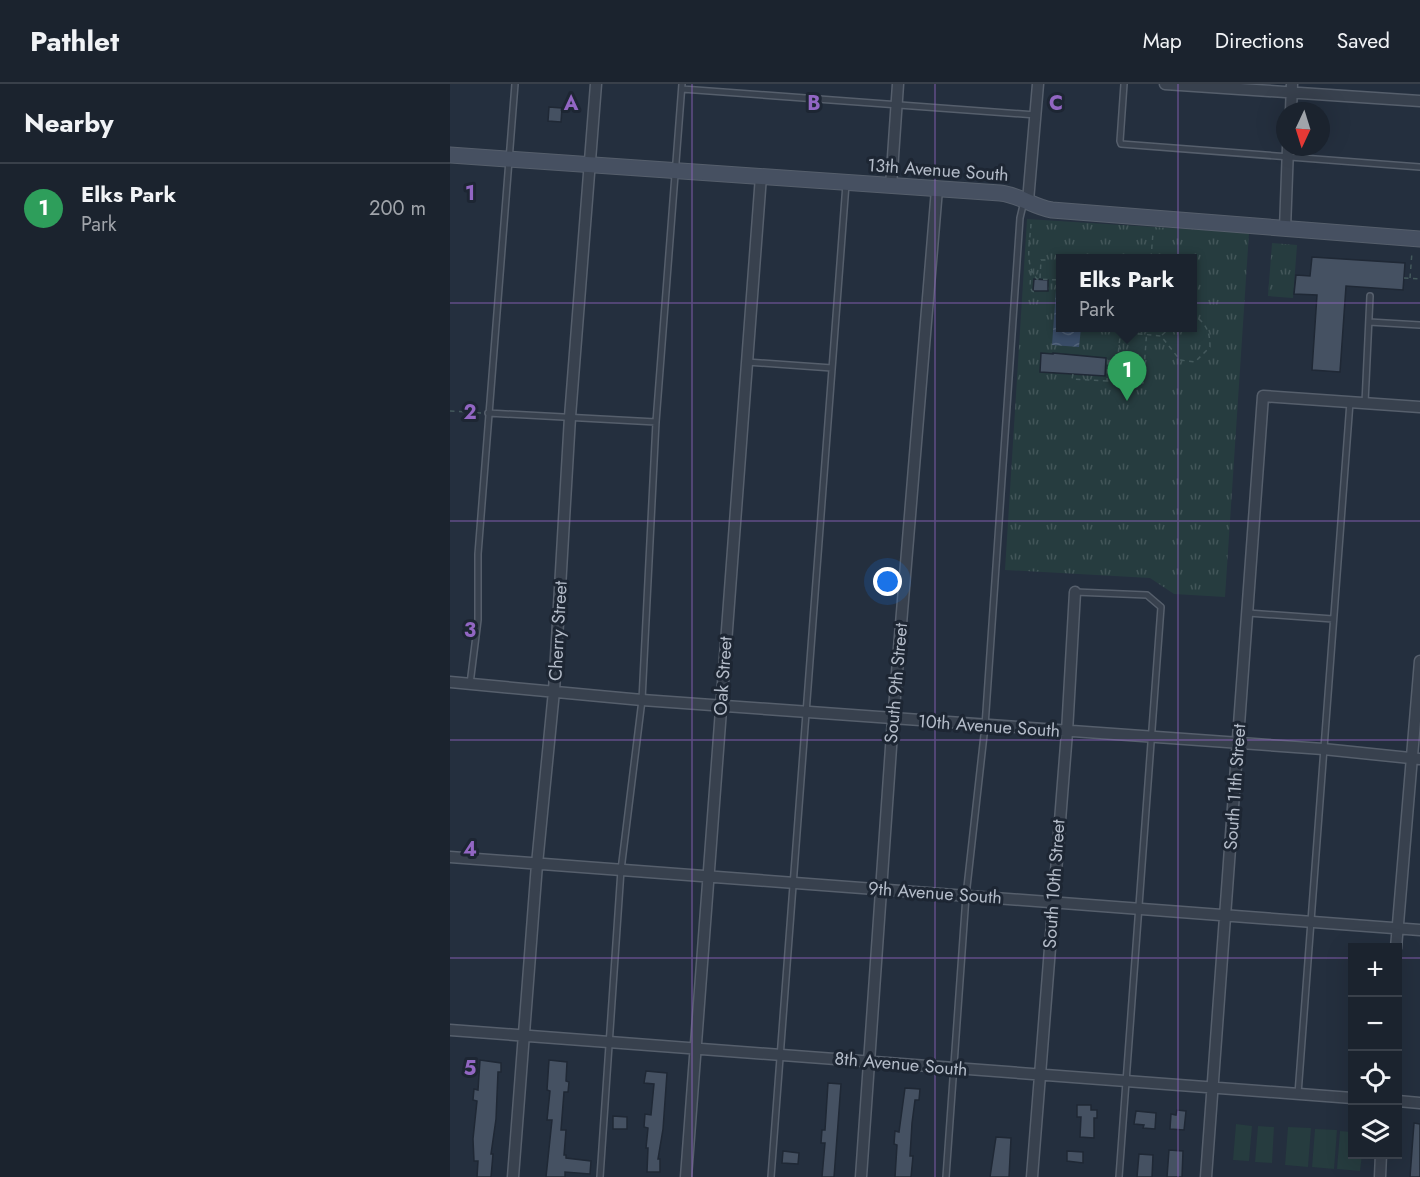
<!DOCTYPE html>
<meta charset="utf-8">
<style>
body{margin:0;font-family:Jost,sans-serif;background:#242b36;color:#f1f3f6}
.controls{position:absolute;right:18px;bottom:18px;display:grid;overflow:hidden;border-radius:0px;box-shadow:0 6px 24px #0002}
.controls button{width:54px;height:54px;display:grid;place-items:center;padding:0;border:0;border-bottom:2px solid #39404a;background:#1b232e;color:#f1f3f6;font:30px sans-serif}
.compass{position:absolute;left:826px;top:18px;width:54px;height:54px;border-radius:50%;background:#1b232e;box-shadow:0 6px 24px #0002;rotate:184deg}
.you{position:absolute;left:438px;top:498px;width:21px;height:21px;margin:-15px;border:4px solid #fff;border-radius:50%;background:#1a73e8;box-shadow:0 0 0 9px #1a73e833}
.badge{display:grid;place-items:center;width:39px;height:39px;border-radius:50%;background:#8bbbb9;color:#fff;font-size:20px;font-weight:700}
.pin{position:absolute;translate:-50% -50px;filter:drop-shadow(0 2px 3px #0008)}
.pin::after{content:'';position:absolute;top:32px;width:21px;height:18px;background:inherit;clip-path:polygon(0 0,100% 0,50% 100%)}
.popup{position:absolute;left:606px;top:170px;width:141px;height:78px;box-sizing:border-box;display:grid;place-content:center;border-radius:0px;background:#1b232e;filter:drop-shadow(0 2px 4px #0005);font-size:20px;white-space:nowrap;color:#a0a4aa}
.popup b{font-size:22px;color:#f1f3f6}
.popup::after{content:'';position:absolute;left:50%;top:100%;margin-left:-12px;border:12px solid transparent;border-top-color:#1b232e}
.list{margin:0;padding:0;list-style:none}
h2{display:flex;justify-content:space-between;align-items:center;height:78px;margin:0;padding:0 24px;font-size:26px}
h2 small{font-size:20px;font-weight:400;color:#a0a4aa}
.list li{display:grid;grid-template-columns:39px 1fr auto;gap:18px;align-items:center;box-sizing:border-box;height:90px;padding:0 24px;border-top:2px solid #39404a}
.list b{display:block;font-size:22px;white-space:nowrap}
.list p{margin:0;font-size:20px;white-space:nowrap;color:#a0a4aa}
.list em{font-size:20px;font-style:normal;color:#a0a4aa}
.icon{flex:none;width:33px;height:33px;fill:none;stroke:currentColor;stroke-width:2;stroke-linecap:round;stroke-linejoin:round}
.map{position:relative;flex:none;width:970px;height:1093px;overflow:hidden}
header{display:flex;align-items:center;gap:36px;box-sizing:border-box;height:84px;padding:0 30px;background:#1b232e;border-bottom:2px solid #39404a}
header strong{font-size:28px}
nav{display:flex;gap:33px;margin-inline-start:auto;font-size:21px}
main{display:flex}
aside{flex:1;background:#1b232e}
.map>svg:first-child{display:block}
.green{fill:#263c3f}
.park{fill:url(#park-tufts);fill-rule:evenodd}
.water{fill:url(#water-waves)}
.building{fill:#455162;stroke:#1f2835;stroke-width:1.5}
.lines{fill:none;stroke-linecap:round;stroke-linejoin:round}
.lane-casing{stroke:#565f6c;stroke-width:8}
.street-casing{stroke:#565f6c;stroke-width:13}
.secondary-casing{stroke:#565f6c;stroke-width:17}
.path{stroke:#44595c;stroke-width:1.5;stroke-dasharray:4.5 4.5;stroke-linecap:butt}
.lane{stroke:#38414e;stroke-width:5}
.street{stroke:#38414e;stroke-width:10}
.secondary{stroke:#465061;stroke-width:15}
.grid{fill:none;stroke:#9266c3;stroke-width:1.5;stroke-opacity:0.55}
.labels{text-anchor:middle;stroke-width:6;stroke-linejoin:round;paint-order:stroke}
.street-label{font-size:18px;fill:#b4bcc9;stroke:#1d2633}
.grid-label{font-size:20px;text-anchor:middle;font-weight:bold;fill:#9266c3;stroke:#1d2633;stroke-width:6;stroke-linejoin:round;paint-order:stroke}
</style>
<header>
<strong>Pathlet</strong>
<nav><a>Map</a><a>Directions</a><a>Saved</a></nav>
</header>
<main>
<aside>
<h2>Nearby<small></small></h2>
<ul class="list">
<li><span class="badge" style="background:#2e9e5b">1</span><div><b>Elks Park</b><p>Park</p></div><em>200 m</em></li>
</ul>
</aside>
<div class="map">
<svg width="970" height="1093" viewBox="0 0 970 1093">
<defs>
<pattern id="park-tufts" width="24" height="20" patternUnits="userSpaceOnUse" patternTransform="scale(1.5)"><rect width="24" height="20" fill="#263c3f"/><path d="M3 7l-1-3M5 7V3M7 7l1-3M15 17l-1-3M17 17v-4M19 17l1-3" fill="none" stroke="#435659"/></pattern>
<pattern id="water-waves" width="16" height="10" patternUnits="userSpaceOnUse" patternTransform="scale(1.5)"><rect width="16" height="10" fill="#394c67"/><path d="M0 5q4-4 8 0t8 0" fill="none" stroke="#53647b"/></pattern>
</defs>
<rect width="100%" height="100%" fill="#242f3e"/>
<path class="green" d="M 786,1040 L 802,1042 L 799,1077 L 783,1076 Z
M 808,1042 L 824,1043 L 822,1079 L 805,1078 Z
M 838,1043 L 861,1044 L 858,1083 L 835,1081 Z
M 865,1045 L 887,1046 L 884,1085 L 862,1083 Z
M 890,1047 L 902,1048 L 902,1070 L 912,1071 L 910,1087 L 887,1085 Z"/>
<path class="park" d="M 577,135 L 799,149 L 775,513 L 724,510 L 700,494 L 555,486 ZM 611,174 L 743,174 L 743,244 L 611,244 Z
M 822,159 L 847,161 L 843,214 L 818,212 Z"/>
<path class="water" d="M 606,206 L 611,207 L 611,244 L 631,244 L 629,263 L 602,261 Z"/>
<path class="building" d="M 99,23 L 112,24 L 111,38 L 98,37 Z
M 862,173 L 955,179 L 953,206 L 896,202 L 890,288 L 862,286 L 867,211 L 844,210 L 846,191 L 860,192 Z
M 584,195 L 598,196 L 598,207 L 583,207 Z
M 591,269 L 603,270 L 603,269 L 656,274 L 655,292 L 590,288 Z
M 30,976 L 51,979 L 51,988 L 48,988 L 46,1035 L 41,1070 L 43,1070 L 41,1093 L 27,1093 L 28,1077 L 24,1077 L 23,1055 L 27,1017 L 23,1016 L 24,1005 L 28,1006 Z
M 99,976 L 117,978 L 116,997 L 119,998 L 118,1008 L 114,1008 L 111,1046 L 116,1046 L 114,1071 L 116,1071 L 116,1074 L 141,1077 L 140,1090 L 115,1088 L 115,1093 L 96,1093 L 102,1036 L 97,1036 L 100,1007 L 97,1006 Z
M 196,987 L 217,989 L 213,1045 L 208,1075 L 210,1075 L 210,1088 L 197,1088 L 198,1064 L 196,1064 L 198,1044 L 194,1043 L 195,1030 L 201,1031 L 204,1000 L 194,999 Z
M 378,999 L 391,1000 L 384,1093 L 372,1093 L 375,1059 L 371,1059 L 372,1046 L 375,1046 Z
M 455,1004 L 470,1005 L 469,1016 L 465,1016 L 462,1039 L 460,1072 L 463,1072 L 461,1093 L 445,1093 L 447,1061 L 444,1060 L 445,1047 L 449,1048 Z
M 627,1021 L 641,1021 L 641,1026 L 647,1026 L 647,1034 L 644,1034 L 644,1054 L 630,1053 L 631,1033 L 627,1033 Z
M 727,1026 L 736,1027 L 734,1046 L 720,1045 L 721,1030 L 726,1031 Z
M 686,1027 L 706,1029 L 705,1045 L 693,1044 L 694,1041 L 684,1040 Z
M 163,1032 L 177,1033 L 177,1045 L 163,1045 Z
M 964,1039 L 970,1040 L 970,1093 L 960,1093 Z
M 546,1053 L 561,1054 L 559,1093 L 540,1093 Z
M 719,1066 L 733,1067 L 732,1093 L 717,1093 Z
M 333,1067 L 349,1069 L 348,1080 L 332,1079 Z
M 617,1067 L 633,1068 L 633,1079 L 617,1077 Z
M 689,1070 L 703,1071 L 702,1093 L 687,1093 Z"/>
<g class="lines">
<defs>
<path id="lane" d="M 674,0 L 670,57 L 671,60 L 970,83
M 232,5 L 586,31
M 919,238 L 970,241
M 297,278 L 382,284
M 915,319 L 920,212
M 38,329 L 206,338
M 625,508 L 697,511 L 711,523 L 669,1093
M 798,529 L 883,535
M 20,600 L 28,536 L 28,470 L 65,0
M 848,1010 L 900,318
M 150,1093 L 171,786 L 192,616 L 206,338 L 232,0
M 321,1093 L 396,100
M 496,1093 L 516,812 L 535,642 L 570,134 L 574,117"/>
<path id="street" d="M 715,0 L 970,17
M 841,27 L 842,0
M 441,102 L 448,0
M 578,117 L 588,0
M 835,145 L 838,63
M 0,598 L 192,616 L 873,665 L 970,675
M 0,773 L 970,846
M 946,864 L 970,577
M 0,946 L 902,1014
M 948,1017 L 970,1019
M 63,1093 L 87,780 L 104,607 L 120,333 L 146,0
M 236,1093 L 311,92
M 411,1093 L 442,649 L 487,105
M 582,1093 L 617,648 L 625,508
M 756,1093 L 813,312 L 970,323
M 930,1093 L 931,1070"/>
<path id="secondary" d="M 0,71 L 550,109 C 570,111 583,123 602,126 L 970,155"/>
</defs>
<use href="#lane" class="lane-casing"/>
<use href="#street" class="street-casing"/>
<use href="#secondary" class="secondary-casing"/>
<path class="path" d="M 581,140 C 580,158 574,180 587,195 L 611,196
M 701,174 L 703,149
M 581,187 L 580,202 L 582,207 L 587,209
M 590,194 L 591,176 L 597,176
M 954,194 L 970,195
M 960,194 L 962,168
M 670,248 L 711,252 L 730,276 L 745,278 L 760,263 C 760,247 756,240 743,230
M 712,251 L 720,244
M 694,278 L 658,276 L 657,297 L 693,299 L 697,244
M 623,290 L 622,295 L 657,297 L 667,280 L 671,244
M 0,327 L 31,329"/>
<use href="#lane" class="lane"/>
<use href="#street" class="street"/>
<use href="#secondary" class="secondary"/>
</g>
<path class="grid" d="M 242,0 L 242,1093M 485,0 L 485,1093M 728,0 L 728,1093M 0,219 L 970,219M 0,437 L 970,437M 0,656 L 970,656M 0,874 L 902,874M 948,874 L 970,874"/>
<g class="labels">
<g class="street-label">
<text transform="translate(488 86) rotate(4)" y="6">13th Avenue South</text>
<text transform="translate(108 547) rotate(-87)" y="6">Cherry Street</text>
<text transform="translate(273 592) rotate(-86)" y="6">Oak Street</text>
<text transform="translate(446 599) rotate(-85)" y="6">South 9th Street</text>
<text transform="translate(539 642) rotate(4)" y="6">10th Avenue South</text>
<text transform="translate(785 703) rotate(-86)" y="6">South 11th Street</text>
<text transform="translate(604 800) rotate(-86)" y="6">South 10th Street</text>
<text transform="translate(485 809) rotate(4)" y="6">9th Avenue South</text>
<text transform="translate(451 980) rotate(5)" y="6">8th Avenue South</text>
</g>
</g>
<g class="grid-label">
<text x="121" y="26">A</text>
<text x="364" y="26">B</text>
<text x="606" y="26">C</text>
<text x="20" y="116">1</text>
<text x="20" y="335">2</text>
<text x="20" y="553">3</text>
<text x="20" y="772">4</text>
<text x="20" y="991">5</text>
</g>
</svg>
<div class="controls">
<button>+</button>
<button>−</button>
<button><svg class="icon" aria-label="locate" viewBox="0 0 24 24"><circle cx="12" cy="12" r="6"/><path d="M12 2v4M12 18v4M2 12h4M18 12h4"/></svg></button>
<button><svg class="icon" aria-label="layers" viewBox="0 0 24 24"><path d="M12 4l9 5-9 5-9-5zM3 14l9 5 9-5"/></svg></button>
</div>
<svg class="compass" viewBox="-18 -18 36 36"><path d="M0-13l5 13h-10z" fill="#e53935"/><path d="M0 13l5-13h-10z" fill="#a0a4aa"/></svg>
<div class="you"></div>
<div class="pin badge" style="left:677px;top:317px;background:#2e9e5b">1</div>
<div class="popup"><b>Elks Park</b>Park</div>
</div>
</main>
